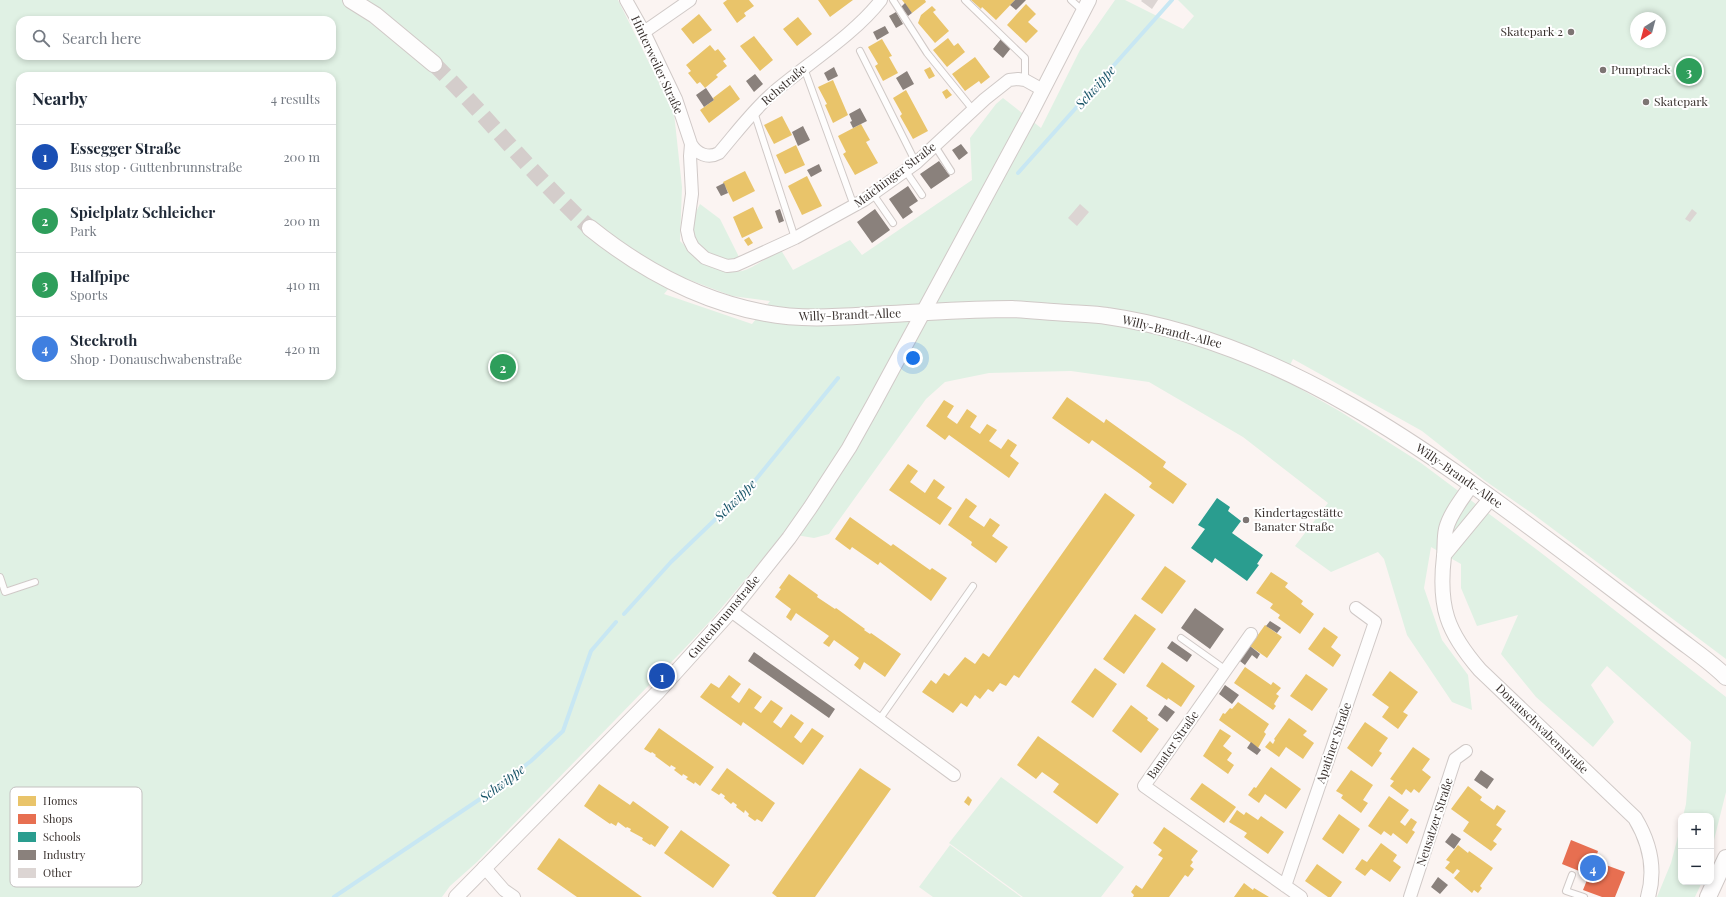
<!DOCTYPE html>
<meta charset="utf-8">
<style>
body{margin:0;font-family:"Playfair Display",serif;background:#f6f6f7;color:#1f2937}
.controls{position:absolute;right:12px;bottom:12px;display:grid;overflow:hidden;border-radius:8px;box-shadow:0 2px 6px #0003}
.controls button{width:36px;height:36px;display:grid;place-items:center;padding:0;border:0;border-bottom:1px solid #e0e1e3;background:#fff;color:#1f2937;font:20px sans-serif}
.compass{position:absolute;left:1630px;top:12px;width:36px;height:36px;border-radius:50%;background:#fff;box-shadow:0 2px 6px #0003;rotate:216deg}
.you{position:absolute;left:913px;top:358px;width:14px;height:14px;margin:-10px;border:3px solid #fff;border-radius:50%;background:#1a73e8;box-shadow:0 0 0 6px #1a73e833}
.badge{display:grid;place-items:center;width:26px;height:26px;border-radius:50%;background:#0b8043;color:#fff;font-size:13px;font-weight:700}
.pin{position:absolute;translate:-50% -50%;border:2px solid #fff;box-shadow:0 1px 4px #0006}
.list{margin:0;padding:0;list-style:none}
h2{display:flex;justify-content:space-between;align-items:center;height:52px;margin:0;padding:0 16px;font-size:17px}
h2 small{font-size:13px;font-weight:400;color:#747a83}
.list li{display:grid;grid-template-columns:26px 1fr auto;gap:12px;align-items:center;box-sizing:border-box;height:64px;padding:0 16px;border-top:1px solid #e0e1e3}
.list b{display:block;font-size:15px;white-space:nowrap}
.list p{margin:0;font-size:13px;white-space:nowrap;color:#747a83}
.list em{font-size:13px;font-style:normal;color:#747a83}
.icon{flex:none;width:22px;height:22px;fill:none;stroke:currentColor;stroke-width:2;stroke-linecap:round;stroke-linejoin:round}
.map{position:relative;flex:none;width:1726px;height:897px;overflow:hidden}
.search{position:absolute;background:#fff;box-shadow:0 2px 6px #0003;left:16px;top:16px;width:320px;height:44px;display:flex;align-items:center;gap:10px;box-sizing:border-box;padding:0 14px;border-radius:12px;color:#747a83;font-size:15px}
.panel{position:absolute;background:#fff;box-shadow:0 2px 6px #0003;left:16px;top:72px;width:320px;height:308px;border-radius:12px}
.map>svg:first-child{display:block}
.green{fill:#e0f1e4;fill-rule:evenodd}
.homes{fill:#e9c46a}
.shops{fill:#e76f51}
.schools{fill:#2a9d8f}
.industry{fill:#8a817c}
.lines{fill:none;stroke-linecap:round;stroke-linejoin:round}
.stream{stroke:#c8e7f3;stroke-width:4}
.building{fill:#dcd5d3}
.secondary-tunnel{stroke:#d4cdcb;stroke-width:16;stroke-dasharray:16 8;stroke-linecap:butt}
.service-casing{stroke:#d0c9c7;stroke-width:8}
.minor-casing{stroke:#d0c9c7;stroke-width:14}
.tertiary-casing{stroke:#d0c9c7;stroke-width:16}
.secondary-casing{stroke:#d0c9c7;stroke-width:18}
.service{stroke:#fefdfd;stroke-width:6}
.minor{stroke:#fefdfd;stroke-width:12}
.tertiary{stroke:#fefdfd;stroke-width:14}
.secondary{stroke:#fefdfd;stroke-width:16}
.poi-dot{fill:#7d7573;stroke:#fff;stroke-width:1.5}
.labels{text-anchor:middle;stroke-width:4;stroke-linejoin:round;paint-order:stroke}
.poi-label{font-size:12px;fill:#39312e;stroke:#fff;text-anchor:start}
.street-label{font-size:12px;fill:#39312e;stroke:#fff}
.water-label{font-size:13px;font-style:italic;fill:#165367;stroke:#fff}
.key{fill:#fff;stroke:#c4c1c0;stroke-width:1}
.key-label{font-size:11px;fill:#39312e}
</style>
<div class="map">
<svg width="1726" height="897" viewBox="0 0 1726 897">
<rect width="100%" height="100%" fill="#fbf4f2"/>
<path class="green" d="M 0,0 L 618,0 L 674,113 L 682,187 L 680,241 C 695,256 719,275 742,271 C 752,269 771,255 781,250 L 793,270 L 850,240 L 862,255 L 972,180 L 970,138 L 996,104 L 1003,98 L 1041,128 L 1080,50 L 1115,0 L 1125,0 L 1183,29 L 1194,16 L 1178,0 L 1726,0 L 1726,659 L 1533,514 L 1484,480 L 1422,431 L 1293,359 L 1283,379 L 1341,412 L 1421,463 L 1540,552 L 1726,697 L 1726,792 L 1711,852 L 1711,816 L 1683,816 L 1686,804 L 1691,742 L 1607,666 L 1591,685 L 1614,722 L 1593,747 L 1536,697 L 1501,654 L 1518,615 L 1477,626 L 1461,588 L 1461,564 L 1431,547 L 1424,588 L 1442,640 L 1468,675 L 1472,710 L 1452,702 L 1407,635 L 1384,559 L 1378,552 L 1331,572 L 1295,546 L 1328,503 L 1243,437 L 1149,382 L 1071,371 L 989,373 L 945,382 L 926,399 L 829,534 L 814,538 L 784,533 L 713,618 L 685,648 L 477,862 L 450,886 L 442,897 L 0,897 ZM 1636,18 L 1660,18 L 1660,42 L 1636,42 ZM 20,20 L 332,20 L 332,56 L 20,56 ZM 20,76 L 332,76 L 332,376 L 20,376 ZM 679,276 L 732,296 L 770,301 L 752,324 L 664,294 Z
M 700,204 L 720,219 L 740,259 L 718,261 C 711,256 703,251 698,245 C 687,234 694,215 700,204 Z
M 1001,777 L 1124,867 L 1101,897 L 1023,897 L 949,843 Z
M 1681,825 L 1681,882 L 1702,882 L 1695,897 L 1657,897 L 1671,863 Z
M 950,845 L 1021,897 L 933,897 L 919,887 Z"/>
<path class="homes" d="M 727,0 L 749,0 L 754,6 L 744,13 L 746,16 L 737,23 L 723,3 Z
M 818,0 L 853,0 L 830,17 Z
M 902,0 L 925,0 L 926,2 L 912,13 Z
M 971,0 L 1015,0 L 996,20 L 982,7 L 981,9 Z
M 1026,4 L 1036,14 L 1028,22 L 1038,31 L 1026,43 L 1007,25 Z
M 932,6 L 936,10 L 933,12 L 949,31 L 935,43 L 918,23 L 921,15 Z
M 699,14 L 712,30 L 693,44 L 681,29 Z
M 798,17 L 812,34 L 797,46 L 783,29 Z
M 754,36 L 773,60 L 760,71 L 740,46 Z
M 948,38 L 954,46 L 958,43 L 965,52 L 947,67 L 933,50 Z
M 882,39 L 892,56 L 889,57 L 898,73 L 883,81 L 875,66 L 878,64 L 868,47 Z
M 710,45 L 715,51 L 718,49 L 726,59 L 723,61 L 727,66 L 716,75 L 718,77 L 705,88 L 700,82 L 697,84 L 688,73 L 691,71 L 686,65 Z
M 975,57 L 990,77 L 981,84 L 979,81 L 965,91 L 952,74 Z
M 930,67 L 935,76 L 929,79 L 924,70 Z
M 833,80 L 848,115 L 833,123 L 825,105 L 827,104 L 818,87 Z
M 730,85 L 740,99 L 709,123 L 700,110 L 714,100 L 713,98 Z
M 947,89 L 952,95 L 946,99 L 942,92 Z
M 906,90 L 928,131 L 913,139 L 900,116 L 902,114 L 893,98 Z
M 782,116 L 792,135 L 774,144 L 764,125 Z
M 861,124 L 870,140 L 866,142 L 878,163 L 855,175 L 843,154 L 846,152 L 838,136 Z
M 796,145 L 805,165 L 785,174 L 776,155 Z
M 745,171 L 755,191 L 733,202 L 723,182 Z
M 807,176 L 822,206 L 802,215 L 788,186 Z
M 753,207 L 763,228 L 742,238 L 733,217 Z
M 749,237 L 753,243 L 748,246 L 744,240 Z
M 1067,397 L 1104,423 L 1106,419 L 1166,462 L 1163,467 L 1187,484 L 1173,504 L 1149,487 L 1152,483 L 1140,474 L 1092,440 L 1089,444 L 1052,418 Z
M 944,400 L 954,406 L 947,417 L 957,424 L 967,409 L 977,416 L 970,427 L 980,434 L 987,424 L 997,430 L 989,441 L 1001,449 L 1008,439 L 1017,445 L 1010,456 L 1019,463 L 1009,478 L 949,435 L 945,440 L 926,426 Z
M 908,464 L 918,471 L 910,482 L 925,493 L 934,479 L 945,487 L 937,498 L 952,508 L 940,525 L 889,490 Z
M 1105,493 L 1135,515 L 1019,678 L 1014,675 L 1006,686 L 1000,683 L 993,692 L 988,689 L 980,699 L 975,695 L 967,707 L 961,703 L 953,713 L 922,692 L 931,680 L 936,684 L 944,673 L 949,676 L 965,657 L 975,664 L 983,653 L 989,657 Z
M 966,498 L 977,506 L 969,517 L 984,527 L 990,518 L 1000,525 L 992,536 L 1008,547 L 996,563 L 971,545 L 972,542 L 948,525 Z
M 850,517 L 891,546 L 893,544 L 930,570 L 932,568 L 947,578 L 931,601 L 880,562 L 878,565 L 852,547 L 850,550 L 835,539 Z
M 1165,566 L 1186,581 L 1162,614 L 1141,599 Z
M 1271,572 L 1288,583 L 1285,587 L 1303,601 L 1301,604 L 1314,614 L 1300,634 L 1278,618 L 1280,615 L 1270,608 L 1273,604 L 1256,593 Z
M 789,574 L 818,595 L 817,597 L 835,609 L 836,608 L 865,629 L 864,630 L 870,634 L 871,633 L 901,654 L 885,677 L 864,662 L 860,670 L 854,665 L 859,658 L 834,640 L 829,647 L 823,643 L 829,636 L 796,613 L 791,621 L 786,617 L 791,609 L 775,597 L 781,589 L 779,588 Z
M 1135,614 L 1156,629 L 1124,674 L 1103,659 Z
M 1265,625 L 1282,637 L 1267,658 L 1250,646 Z
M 1324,627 L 1338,637 L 1331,647 L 1341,655 L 1333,667 L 1308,649 Z
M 1162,662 L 1195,686 L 1181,707 L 1168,698 L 1167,700 L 1146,686 Z
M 1245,667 L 1271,685 L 1273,682 L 1281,688 L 1276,694 L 1279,696 L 1274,704 L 1276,706 L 1273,710 L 1234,683 Z
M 1095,668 L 1117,684 L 1093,718 L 1071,702 Z
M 1390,671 L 1418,692 L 1403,712 L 1408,715 L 1398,729 L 1382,717 L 1389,707 L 1372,695 Z
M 1306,674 L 1328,689 L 1312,711 L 1290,696 Z
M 729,675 L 741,684 L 731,697 L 739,703 L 749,688 L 762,697 L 754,708 L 761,713 L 771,700 L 783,708 L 773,722 L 781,728 L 791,714 L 804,723 L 794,737 L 801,743 L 812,728 L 824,736 L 803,765 L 743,722 L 741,726 L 700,697 L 711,683 L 719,688 Z
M 1238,702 L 1269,724 L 1264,732 L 1266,734 L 1258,748 L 1219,720 L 1223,713 L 1225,714 L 1230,708 L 1232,709 Z
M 1131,705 L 1148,718 L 1147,720 L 1159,729 L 1141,753 L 1112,731 Z
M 1289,718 L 1307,731 L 1303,735 L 1314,743 L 1303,759 L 1286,747 L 1279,757 L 1265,747 L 1270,741 L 1273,744 L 1275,740 L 1274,739 Z
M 1365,722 L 1388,738 L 1379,751 L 1382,753 L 1372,767 L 1347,748 Z
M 659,728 L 714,767 L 700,786 L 695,782 L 694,784 L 686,779 L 688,777 L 683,774 L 682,776 L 674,770 L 676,768 L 671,765 L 670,767 L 655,756 L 656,755 L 652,752 L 651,753 L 644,749 Z
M 1220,729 L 1231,736 L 1223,746 L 1232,753 L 1227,760 L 1234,765 L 1228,774 L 1203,756 Z
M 1038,736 L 1119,794 L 1097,824 L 1053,792 L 1059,784 L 1042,772 L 1036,779 L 1017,765 Z
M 1413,747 L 1430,759 L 1422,770 L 1431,777 L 1419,793 L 1414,789 L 1411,793 L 1406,789 L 1402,795 L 1390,786 L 1394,781 L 1390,779 Z
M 1271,767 L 1301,789 L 1286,809 L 1265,794 L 1259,803 L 1248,795 L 1254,787 L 1256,788 Z
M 727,768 L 775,803 L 762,822 L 757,819 L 755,821 L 748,816 L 749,814 L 745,810 L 744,813 L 736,807 L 737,805 L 733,802 L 731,804 L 724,798 L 725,796 L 721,793 L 719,795 L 711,790 Z
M 860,768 L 891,789 L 815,897 L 777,897 L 772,893 Z
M 1351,770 L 1373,785 L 1363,800 L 1368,803 L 1361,813 L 1341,798 L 1343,795 L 1336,791 Z
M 1202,783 L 1236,807 L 1224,823 L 1190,799 Z
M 599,784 L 630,805 L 633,801 L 669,827 L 655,847 L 651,844 L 650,845 L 642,840 L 643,838 L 630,831 L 631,829 L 627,827 L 626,828 L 618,822 L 616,826 L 611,823 L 610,824 L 584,806 Z
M 1468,786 L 1482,797 L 1480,800 L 1494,810 L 1497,805 L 1506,811 L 1496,825 L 1502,829 L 1493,841 L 1497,844 L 1491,851 L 1463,831 L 1469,822 L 1451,809 Z
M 968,796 L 972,800 L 969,806 L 964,802 Z
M 1389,796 L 1409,810 L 1400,822 L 1405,826 L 1411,818 L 1417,822 L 1412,830 L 1415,832 L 1407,844 L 1393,833 L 1391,836 L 1384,831 L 1381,835 L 1368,826 Z
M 1237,810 L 1244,815 L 1246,812 L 1258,820 L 1261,816 L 1284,832 L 1268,854 L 1244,837 L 1247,833 L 1229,822 Z
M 1339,814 L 1360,829 L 1343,854 L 1322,839 Z
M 1164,827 L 1198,851 L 1191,860 L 1193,862 L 1190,866 L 1194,869 L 1188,877 L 1185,875 L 1169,897 L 1133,897 L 1134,895 L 1131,892 L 1136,885 L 1142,889 L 1163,858 L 1158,855 L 1162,850 L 1153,843 Z
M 681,830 L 730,865 L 713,888 L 664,853 Z
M 559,838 L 597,865 L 642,897 L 577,897 L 537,869 Z
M 1381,843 L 1397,855 L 1393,861 L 1401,867 L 1390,882 L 1371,869 L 1365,876 L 1355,869 L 1362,859 L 1367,862 Z
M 1458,845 L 1468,853 L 1469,851 L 1493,868 L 1480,886 L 1482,888 L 1478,893 L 1474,890 L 1472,893 L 1454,878 L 1460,871 L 1457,869 L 1453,874 L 1445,868 L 1450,862 L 1446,860 Z
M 1317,864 L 1342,882 L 1331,897 L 1328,897 L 1305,881 Z
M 1244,883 L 1253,890 L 1254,888 L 1269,897 L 1234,897 Z"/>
<path class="shops" d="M 1571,840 L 1598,851 L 1595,861 L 1625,872 L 1615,897 L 1602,897 L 1583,890 L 1589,875 L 1562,864 Z"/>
<path class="schools" d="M 1217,498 L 1230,507 L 1228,511 L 1241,521 L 1232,533 L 1263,555 L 1257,564 L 1259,565 L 1247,581 L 1215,558 L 1212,563 L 1191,548 L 1205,529 L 1198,525 Z"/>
<path class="industry" d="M 1015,0 L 1026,0 L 1016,10 L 1010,5 Z
M 905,3 L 912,13 L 908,16 L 901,7 Z
M 896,12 L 903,24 L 896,28 L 889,16 Z
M 885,26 L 889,33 L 877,40 L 873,32 Z
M 1001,39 L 1011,48 L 1003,58 L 993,49 Z
M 834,67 L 838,76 L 828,81 L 824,73 Z
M 907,71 L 914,84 L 903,90 L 896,78 Z
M 755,74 L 763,84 L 754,92 L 746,81 Z
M 706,88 L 714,100 L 704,107 L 696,95 Z
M 860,108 L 867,121 L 853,128 L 850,122 L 852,121 L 849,114 Z
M 803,126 L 810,140 L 798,146 L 792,132 Z
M 961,144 L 968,153 L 959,160 L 952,150 Z
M 939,161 L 950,176 L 931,189 L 920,174 Z
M 819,164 L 822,171 L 811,177 L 807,170 Z
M 724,183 L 728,193 L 721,196 L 716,187 Z
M 908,186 L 918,201 L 909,207 L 913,212 L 903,219 L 889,199 Z
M 780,209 L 784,221 L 779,223 L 775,211 Z
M 875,209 L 890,230 L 872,243 L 857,222 Z
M 1195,608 L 1224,629 L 1210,649 L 1181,628 Z
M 1270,621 L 1281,628 L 1277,633 L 1266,626 Z
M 1172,641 L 1192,655 L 1187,662 L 1167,648 Z
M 1250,646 L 1260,654 L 1257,659 L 1252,655 L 1245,665 L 1236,658 L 1242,649 L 1246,652 Z
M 754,652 L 835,709 L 829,718 L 748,661 Z
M 1225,685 L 1239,695 L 1232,704 L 1219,694 Z
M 1165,705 L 1175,712 L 1167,722 L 1158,715 Z
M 1251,742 L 1261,750 L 1257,755 L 1247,748 Z
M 1481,770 L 1494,779 L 1487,789 L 1474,780 Z
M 1452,833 L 1461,839 L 1454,849 L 1445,842 Z
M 1438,877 L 1448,885 L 1440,894 L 1431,887 Z"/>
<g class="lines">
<path class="stream" d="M 1018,173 L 1172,0
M 624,614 L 671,562 L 753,483 L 838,378
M 334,897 L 492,791 L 531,761 L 563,731 L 591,651 L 616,622"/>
</g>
<path class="building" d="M 1142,0 L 1158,0 L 1152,9 L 1141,1 Z
M 1080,204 L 1089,212 L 1077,226 L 1068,218 Z
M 1692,209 L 1697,213 L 1690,222 L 1685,219 Z"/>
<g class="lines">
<path class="secondary-tunnel" d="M 434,64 C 488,117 534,177 590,228"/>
<defs>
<path id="service" d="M 893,0 L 927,53 L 974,111
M 965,0 L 1025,58 L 1025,80
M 1071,0 L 1083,11
M 860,51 L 916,163
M 804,68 L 854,206
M 754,112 L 795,238
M 935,146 L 951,171
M 905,170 L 922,195
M 873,194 L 893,223
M 0,577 L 5,592 L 35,582
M 1181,638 L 1226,670
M 879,720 L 973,586
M 1572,875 L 1566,891 L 1584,897"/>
<path id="minor" d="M 626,0 L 644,32 L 676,99 L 691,144 L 690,156 L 692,194 L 687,230 L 689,239 L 693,247 L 705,258 L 727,266 L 736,265 L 745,261 L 795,238 L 864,200 L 916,163 L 985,99 L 1009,80 L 1018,79 L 1025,80 L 1043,90
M 644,32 L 690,0
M 691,144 C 697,154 708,159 719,153 C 737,132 753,110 774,92 C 807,64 855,34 881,0
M 731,611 L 954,775
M 1251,634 L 1144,786 L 1301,897
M 484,867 L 504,890 L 514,897
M 1285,886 L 1375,622 L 1356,608
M 1410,897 L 1455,759 L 1466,751"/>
<path id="tertiary" d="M 1472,484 C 1463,498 1450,513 1446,529 C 1444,538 1445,547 1444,556 C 1438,607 1447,632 1480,670 L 1635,818 C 1650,843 1656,869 1648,897
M 1444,555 L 1491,498
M 456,897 L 657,693 L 731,611 L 789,538 L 810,508 L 849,448 L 873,405 L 1031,113 L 1089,0"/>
<path id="secondary" d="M 351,0 L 375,15 L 434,64
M 590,228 C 641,269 699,301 765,313 C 806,321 850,316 891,314 C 932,312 972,309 1012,309 C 1031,310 1050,312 1069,313 C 1082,314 1095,314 1107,316 C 1288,342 1438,458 1580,564 C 1612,588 1644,613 1676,637 C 1693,650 1711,662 1726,677
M 1708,897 L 1726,858"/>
</defs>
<use href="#service" class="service-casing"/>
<use href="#minor" class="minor-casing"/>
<use href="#tertiary" class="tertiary-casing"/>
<use href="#secondary" class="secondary-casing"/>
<use href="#service" class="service"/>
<use href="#minor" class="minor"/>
<use href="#tertiary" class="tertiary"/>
<use href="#secondary" class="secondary"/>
</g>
<g class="poi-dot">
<circle cx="1571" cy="32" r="4"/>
<circle cx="1603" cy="70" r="4"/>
<circle cx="1646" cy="102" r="4"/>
<circle cx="1246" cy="520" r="4"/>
</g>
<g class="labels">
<g class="poi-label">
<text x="1563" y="36" text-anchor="end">Skatepark 2</text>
<text x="1611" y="74">Pumptrack</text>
<text x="1654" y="106">Skatepark</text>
<text x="1254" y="517">Kindertagestätte<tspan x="1254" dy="14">Banater Straße</tspan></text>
</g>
<g class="street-label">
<text transform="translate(657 65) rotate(65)" y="4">Hinterweiler Straße</text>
<text transform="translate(784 85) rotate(-41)" y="4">Rehstraße</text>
<text transform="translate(895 175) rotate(-37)" y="4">Maichinger Straße</text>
<text transform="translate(850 315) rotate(-2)" y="4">Willy-Brandt-Allee</text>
<text transform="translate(1172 332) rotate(14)" y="4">Willy-Brandt-Allee</text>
<text transform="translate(1459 476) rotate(35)" y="4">Willy-Brandt-Allee</text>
<text transform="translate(724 617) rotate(-50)" y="4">Guttenbrunnstraße</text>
<text transform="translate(1542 729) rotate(44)" y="4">Donauschwabenstraße</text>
<text transform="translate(1334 743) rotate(-71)" y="4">Apatiner Straße</text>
<text transform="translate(1173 745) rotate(-55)" y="4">Banater Straße</text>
<text transform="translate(1435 822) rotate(-72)" y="4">Neusatzer Straße</text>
</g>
<g class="water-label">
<text transform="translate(1095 87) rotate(-48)" y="5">Schwippe</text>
<text transform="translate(735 500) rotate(-45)" y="5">Schwippe</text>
<text transform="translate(502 783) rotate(-37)" y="5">Schwippe</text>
</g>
</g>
<rect x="10" y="787" width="132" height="100" rx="6" class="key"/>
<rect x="18" y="796" width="18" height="10" fill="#e9c46a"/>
<rect x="18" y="814" width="18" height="10" fill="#e76f51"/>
<rect x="18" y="832" width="18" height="10" fill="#2a9d8f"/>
<rect x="18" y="850" width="18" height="10" fill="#8a817c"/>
<rect x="18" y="868" width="18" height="10" fill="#dcd5d3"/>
<g class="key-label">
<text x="43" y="805">Homes</text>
<text x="43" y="823">Shops</text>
<text x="43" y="841">Schools</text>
<text x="43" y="859">Industry</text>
<text x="43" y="877">Other</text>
</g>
</svg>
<div class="controls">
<button>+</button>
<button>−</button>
</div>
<svg class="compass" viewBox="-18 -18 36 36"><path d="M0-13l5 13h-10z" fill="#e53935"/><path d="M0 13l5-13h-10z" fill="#747a83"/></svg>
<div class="you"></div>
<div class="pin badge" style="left:662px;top:676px;background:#1a4fb4">1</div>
<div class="pin badge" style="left:503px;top:367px;background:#2e9e5b">2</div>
<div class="pin badge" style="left:1689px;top:71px;background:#2e9e5b">3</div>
<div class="pin badge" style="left:1593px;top:868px;background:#3f7fe0">4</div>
<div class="search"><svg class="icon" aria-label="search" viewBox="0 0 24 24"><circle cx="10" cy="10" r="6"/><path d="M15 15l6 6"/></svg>Search here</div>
<section class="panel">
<h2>Nearby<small>4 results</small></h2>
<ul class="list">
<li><span class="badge" style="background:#1a4fb4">1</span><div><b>Essegger Straße</b><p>Bus stop · Guttenbrunnstraße</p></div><em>200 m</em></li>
<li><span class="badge" style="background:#2e9e5b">2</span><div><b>Spielplatz Schleicher</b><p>Park</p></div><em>200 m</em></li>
<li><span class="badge" style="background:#2e9e5b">3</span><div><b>Halfpipe</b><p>Sports</p></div><em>410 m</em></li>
<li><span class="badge" style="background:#3f7fe0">4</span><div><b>Steckroth</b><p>Shop · Donauschwabenstraße</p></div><em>420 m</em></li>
</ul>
</section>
</div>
